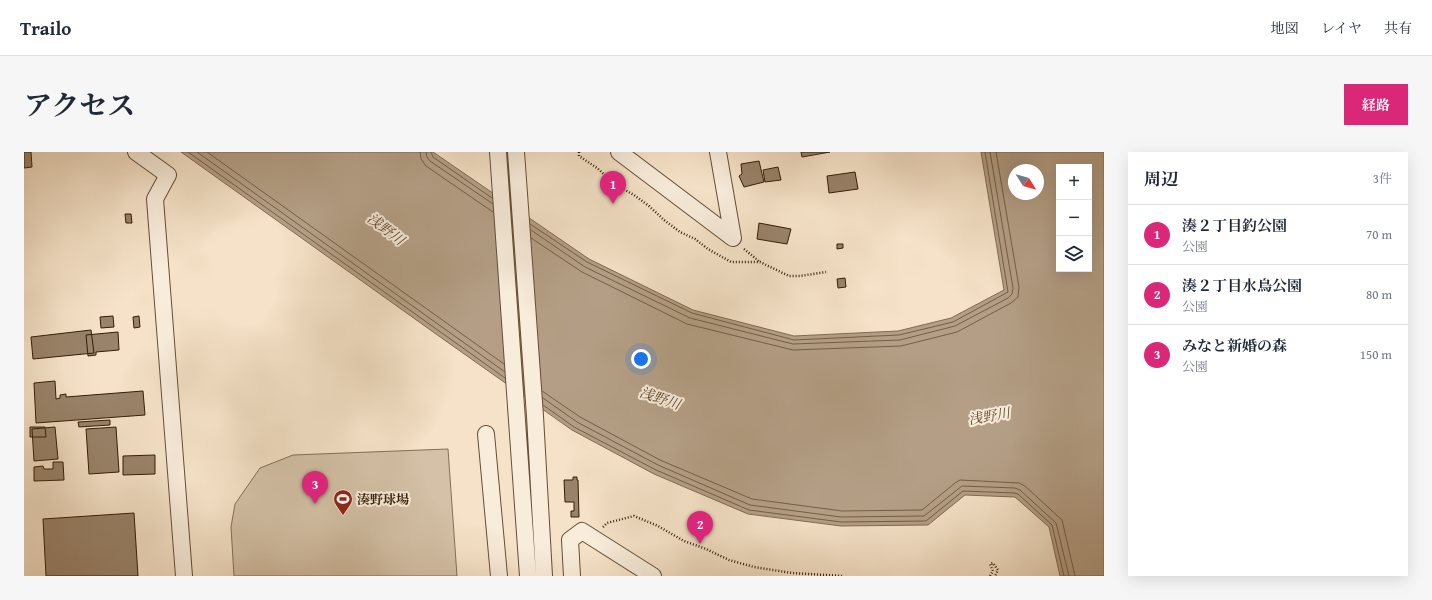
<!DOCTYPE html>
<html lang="ja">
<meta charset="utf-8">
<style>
body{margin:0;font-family:"Gentium Book Plus","Noto Serif JP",serif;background:#f6f6f7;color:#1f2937}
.controls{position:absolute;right:12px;top:12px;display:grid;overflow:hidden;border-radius:0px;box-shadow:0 4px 16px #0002}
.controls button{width:36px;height:36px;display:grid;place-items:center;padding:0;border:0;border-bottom:1px solid #e0e1e3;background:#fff;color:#1f2937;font:20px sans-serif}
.compass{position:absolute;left:984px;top:12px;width:36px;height:36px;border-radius:50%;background:#fff;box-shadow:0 4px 16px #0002;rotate:127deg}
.you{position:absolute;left:617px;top:207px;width:14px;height:14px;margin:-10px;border:3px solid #fff;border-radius:50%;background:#1a73e8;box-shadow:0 0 0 6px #1a73e833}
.badge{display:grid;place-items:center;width:26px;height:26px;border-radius:50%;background:#db2777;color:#fff;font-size:13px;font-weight:700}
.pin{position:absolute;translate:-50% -33px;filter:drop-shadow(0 1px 2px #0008)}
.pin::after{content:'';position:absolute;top:21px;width:14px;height:12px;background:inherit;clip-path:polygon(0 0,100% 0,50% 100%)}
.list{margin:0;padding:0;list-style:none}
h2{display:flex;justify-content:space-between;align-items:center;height:52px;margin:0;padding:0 16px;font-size:17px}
h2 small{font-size:13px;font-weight:400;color:#747a83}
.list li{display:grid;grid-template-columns:26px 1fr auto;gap:12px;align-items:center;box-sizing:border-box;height:60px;padding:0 16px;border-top:1px solid #e0e1e3}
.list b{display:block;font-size:15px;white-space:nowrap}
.list p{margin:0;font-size:13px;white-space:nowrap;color:#747a83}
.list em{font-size:13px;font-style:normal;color:#747a83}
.icon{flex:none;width:22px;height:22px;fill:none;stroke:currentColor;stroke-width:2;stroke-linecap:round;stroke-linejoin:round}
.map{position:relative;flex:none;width:1080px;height:424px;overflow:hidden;border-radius:0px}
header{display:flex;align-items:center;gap:24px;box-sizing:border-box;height:56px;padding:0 20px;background:#fff;border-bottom:1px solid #e0e1e3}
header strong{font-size:19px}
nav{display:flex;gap:22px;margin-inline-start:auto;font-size:14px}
.intro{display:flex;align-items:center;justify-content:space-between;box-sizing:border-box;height:96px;padding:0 24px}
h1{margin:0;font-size:28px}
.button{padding:10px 18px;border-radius:0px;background:#db2777;color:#fff;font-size:14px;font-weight:700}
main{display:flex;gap:24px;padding:0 24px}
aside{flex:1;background:#fff;border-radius:0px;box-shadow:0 4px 16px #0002}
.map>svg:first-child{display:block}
.green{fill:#d4c1a7;stroke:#846f56}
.water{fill:#b49f86;stroke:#816b52;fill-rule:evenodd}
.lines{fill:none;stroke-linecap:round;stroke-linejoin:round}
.shore{stroke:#745e46;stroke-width:1}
.building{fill:#99836a;stroke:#351d05}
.minor-casing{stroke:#654e36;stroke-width:18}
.path{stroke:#351d05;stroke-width:2.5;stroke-dasharray:1 2;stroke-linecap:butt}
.minor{stroke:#f8ecdb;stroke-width:16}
.labels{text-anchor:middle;stroke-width:4;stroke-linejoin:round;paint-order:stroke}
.poi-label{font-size:13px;font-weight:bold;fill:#351d05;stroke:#f8ecdb;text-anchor:start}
.water-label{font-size:14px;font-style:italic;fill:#614a32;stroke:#f8ecdb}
</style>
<header>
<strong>Trailo</strong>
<nav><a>地図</a><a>レイヤ</a><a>共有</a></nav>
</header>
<div class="intro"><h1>アクセス</h1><a class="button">経路</a></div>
<main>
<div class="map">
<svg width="1080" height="424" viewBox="0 0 1080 424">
<rect width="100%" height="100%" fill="#f5e2c8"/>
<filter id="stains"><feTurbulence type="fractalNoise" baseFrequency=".005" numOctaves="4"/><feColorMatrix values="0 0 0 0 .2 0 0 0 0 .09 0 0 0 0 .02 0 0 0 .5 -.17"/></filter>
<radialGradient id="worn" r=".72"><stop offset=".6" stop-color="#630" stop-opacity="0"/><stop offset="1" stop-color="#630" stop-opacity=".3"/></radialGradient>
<path class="green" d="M 424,297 L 433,424 L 210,424 L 207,375 L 211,352 L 236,316 L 269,303 Z"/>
<path class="water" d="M 157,0 L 409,0 L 565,107 L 669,158 L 770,184 L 874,179 L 927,166 L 980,138 L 957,0 L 1080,0 L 1080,424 L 1036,424 L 1025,375 L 991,345 L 941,343 L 904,373 L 817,374 L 724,362 L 630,322 L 548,278 L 419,187 ZM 1035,15 L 1065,15 L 1065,117 L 1035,117 ZM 990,18 L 1014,18 L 1014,42 L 990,42 Z"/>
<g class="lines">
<path class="shore" d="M 164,0 L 481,226
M 173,0 L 481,220
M 183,0 L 480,212
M 396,0 L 397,7 L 402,14 L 469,60
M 402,0 L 403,5 L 406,9 L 469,52
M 407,0 L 409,5 L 468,46
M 506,72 L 563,110 L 668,161 L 770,188 L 875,183 L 929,170 L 984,140 L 961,0
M 507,78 L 561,115 L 666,166 L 769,192 L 876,188 L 931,174 L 984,146 L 988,142 L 989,136 L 966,0
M 507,86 L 558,120 L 663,172 L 769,198 L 877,194 L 933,180 L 987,151 L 994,145 L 995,135 L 972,0
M 518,239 L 556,265 L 636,308 L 728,347 L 818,359 L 898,358 L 931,331 L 936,328 L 995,331 L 1001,334 L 1038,368 L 1051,424
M 519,246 L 553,270 L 634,313 L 726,353 L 817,365 L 900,364 L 938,334 L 991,336 L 996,338 L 1032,371 L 1045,424
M 519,253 L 550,275 L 632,318 L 725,358 L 817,370 L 902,369 L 939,339 L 990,341 L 994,342 L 1028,373 L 1040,424"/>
</g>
<path class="building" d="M 0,0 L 7,0 L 8,15 L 0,16 Z
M 777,0 L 806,0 L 778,5 Z
M 735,9 L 740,30 L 720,35 L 715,24 L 718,22 L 717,12 Z
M 754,15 L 757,28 L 741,30 L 739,18 Z
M 831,20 L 834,37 L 805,41 L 803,24 Z
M 101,62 L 107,62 L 108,71 L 102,71 Z
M 735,71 L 767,77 L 763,92 L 733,87 Z
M 813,92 L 819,92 L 819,96 L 813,97 Z
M 821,126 L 822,135 L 814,136 L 813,127 Z
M 89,164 L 90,175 L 77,176 L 76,165 Z
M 115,164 L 116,175 L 110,176 L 109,165 Z
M 67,178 L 70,201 L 9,207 L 7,185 Z
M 94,180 L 95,198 L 72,200 L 72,203 L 64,204 L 62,183 Z
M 31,229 L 32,247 L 36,246 L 36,243 L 42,242 L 42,245 L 119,239 L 121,263 L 12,271 L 10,231 Z
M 86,268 L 86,273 L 55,275 L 54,270 Z
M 6,275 L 21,275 L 22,285 L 6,285 Z
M 31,275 L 34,307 L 10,309 L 8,277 Z
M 92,275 L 95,320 L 65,322 L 62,277 Z
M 131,303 L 131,322 L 99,323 L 99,304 Z
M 29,310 L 39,310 L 40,328 L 10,329 L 10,315 L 19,314 L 20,317 L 29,317 Z
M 549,325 L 553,325 L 553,328 L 554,328 L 555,365 L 547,365 L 547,359 L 550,359 L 550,350 L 541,350 L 540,328 L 549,328 Z
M 110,361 L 114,424 L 22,424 L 19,367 Z"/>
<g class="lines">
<defs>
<path id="minor" d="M 112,0 L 144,23 L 131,47 L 160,424
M 474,0 L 504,424
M 492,0 L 511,264 L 520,424
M 595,0 L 709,86 L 694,0
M 462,282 L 475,424
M 548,424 L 546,388 L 558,379 L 629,424"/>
</defs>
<use href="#minor" class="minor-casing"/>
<path class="path" d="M 555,0 L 555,4 L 573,16 L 592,33 L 610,43 L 625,54 L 640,68 L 656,80 L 671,87 L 684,97 L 707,110 L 736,110 L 765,124 L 776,124 L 802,120
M 720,97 L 736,110
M 579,375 L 583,371 L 610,364 L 634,374 L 660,389 L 682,397 L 705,408 L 730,415 L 768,421 L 819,424
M 966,424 L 969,419 L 966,412 L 969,411 L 974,418 L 971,424"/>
<use href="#minor" class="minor"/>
</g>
<defs>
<symbol id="stadium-pin" viewBox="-11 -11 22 30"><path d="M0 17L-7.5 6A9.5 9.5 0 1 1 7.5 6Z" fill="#8f2418" stroke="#f8ecdb"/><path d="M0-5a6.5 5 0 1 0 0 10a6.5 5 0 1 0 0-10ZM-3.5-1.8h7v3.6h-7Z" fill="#fff"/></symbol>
</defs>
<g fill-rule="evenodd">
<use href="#stadium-pin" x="308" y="336" width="22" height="30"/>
</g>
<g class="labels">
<g class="poi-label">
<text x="333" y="352">湊野球場</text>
</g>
<g class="water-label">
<text transform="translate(362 77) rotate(37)" y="5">浅野川</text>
<text transform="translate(636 246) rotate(19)" y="5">浅野川</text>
<text transform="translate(965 264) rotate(-10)" y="5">浅野川</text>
</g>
</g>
<rect width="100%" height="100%" filter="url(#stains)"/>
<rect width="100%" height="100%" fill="url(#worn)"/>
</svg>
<div class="controls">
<button>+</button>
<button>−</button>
<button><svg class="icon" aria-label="layers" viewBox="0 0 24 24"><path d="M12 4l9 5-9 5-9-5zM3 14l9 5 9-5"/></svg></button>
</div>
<svg class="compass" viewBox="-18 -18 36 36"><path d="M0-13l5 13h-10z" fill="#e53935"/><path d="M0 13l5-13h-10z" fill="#747a83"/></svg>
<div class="you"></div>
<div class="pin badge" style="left:589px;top:52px">1</div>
<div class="pin badge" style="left:676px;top:392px">2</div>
<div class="pin badge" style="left:291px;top:352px">3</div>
</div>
<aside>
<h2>周辺<small>3件</small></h2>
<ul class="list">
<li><span class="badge">1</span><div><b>湊２丁目釣公園</b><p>公園</p></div><em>70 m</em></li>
<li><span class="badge">2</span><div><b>湊２丁目水鳥公園</b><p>公園</p></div><em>80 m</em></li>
<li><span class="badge">3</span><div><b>みなと新婚の森</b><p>公園</p></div><em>150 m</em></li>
</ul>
</aside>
</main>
